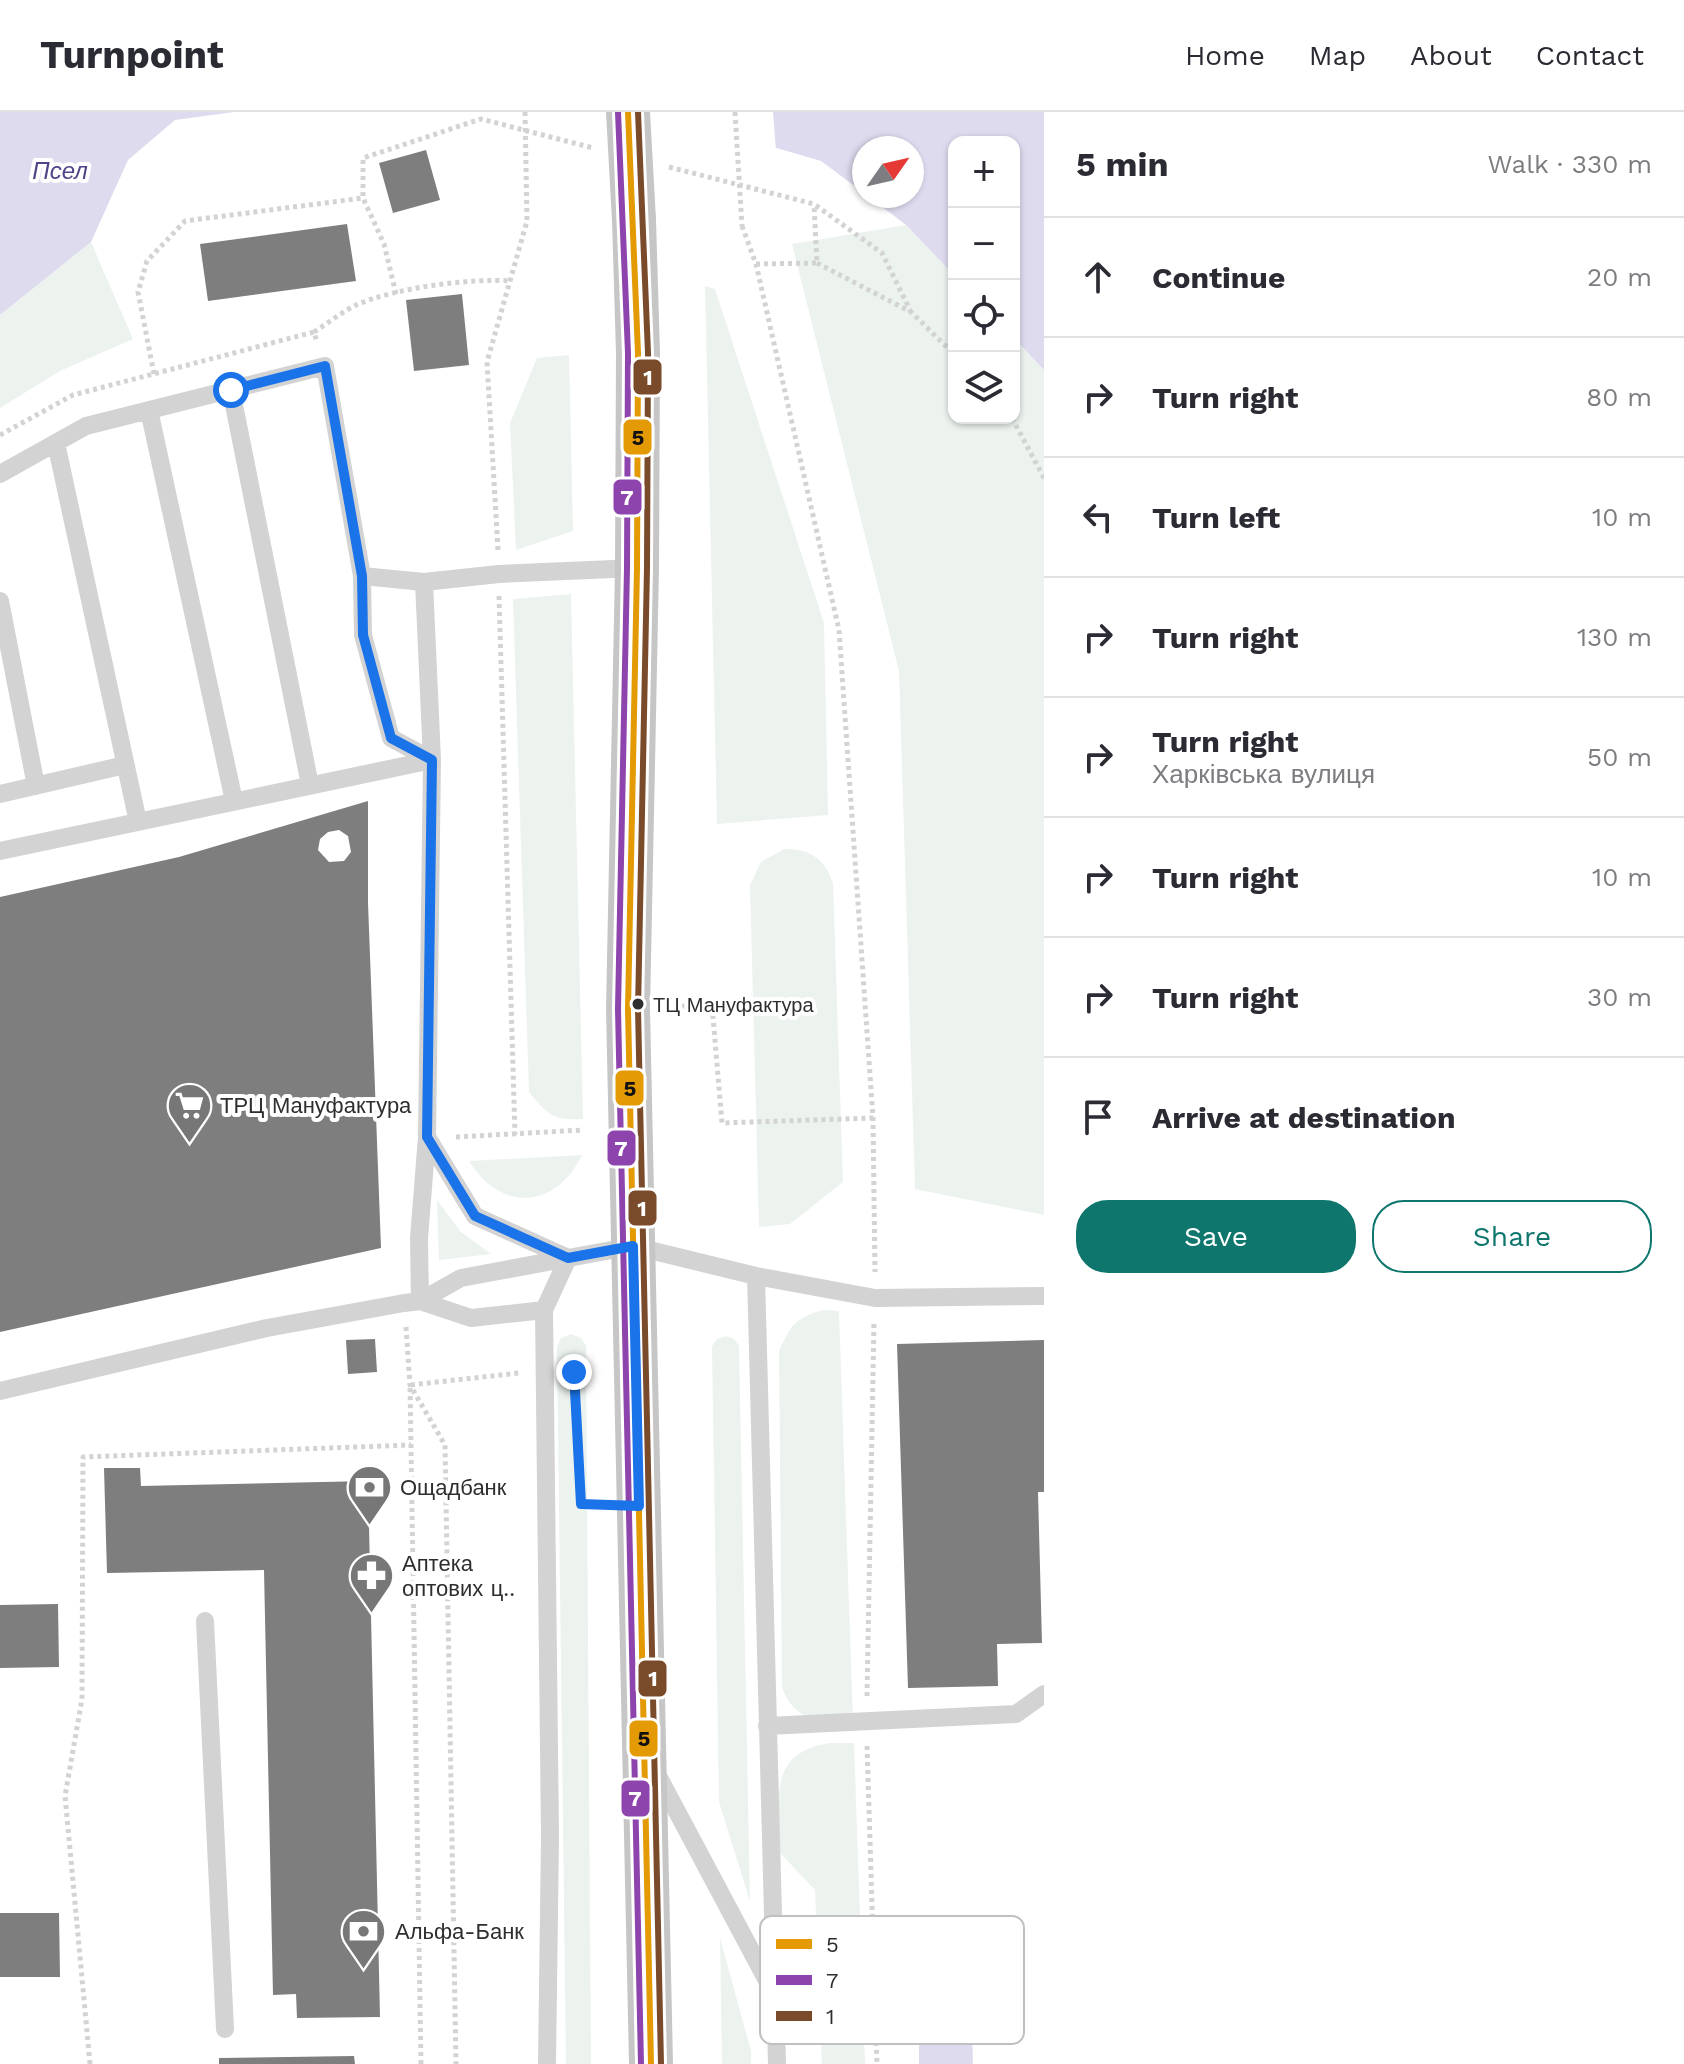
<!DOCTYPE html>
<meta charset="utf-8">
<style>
body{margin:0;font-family:"Work Sans",sans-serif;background:#f2f2f3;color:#2b2b33}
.controls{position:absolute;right:24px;top:24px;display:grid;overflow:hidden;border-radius:16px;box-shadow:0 2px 6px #0004}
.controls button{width:72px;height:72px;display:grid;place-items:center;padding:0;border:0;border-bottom:2px solid #e1e1e2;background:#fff;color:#2b2b33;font:40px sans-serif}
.compass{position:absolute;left:852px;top:24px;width:72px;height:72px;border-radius:50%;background:#fff;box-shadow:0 2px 6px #0004;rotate:56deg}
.stop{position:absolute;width:24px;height:24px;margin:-18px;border:6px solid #1a73e8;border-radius:50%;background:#fff}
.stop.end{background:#1a73e8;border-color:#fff;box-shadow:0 2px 8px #0008}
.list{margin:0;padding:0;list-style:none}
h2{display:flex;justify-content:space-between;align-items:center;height:104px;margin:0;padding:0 32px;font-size:34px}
h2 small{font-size:26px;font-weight:400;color:#7c7c81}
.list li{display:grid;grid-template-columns:52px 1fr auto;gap:24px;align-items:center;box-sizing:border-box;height:120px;padding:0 32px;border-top:2px solid #e1e1e2}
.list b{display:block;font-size:30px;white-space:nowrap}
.list p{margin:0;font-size:26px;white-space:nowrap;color:#7c7c81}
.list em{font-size:26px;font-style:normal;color:#7c7c81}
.actions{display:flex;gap:16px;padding:24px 32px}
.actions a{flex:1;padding:18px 0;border:2px solid #0f766e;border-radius:32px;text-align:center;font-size:28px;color:#0f766e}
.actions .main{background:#0f766e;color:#fff}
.icon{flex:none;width:44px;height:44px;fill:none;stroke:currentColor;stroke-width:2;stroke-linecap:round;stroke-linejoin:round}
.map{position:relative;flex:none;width:1044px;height:1952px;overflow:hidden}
header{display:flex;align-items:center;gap:48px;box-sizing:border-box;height:112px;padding:0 40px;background:#fff;border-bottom:2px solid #e1e1e2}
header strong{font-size:38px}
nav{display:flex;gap:44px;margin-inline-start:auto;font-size:28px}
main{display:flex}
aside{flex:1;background:#fff}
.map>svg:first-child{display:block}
.green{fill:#ecf3ee}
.water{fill:#dedbef}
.pier{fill:#fff}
.building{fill:#7e7e7e;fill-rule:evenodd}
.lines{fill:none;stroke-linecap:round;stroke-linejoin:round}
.path{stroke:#d3d3d3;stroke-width:5;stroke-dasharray:4 4;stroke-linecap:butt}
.service{stroke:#d3d3d3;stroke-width:18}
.primary{stroke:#c6c6c6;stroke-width:44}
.path-bridge{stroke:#d3d3d3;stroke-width:5;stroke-dasharray:4 4;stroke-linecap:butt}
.primary-bridge{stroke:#c6c6c6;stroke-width:44}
.bus-1-casing{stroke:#fff;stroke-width:12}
.bus-2-casing{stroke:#fff;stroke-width:12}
.bus-3-casing{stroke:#fff;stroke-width:12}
.bus-1{stroke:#e39a05;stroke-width:6}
.bus-2{stroke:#8e44ad;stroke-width:6}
.bus-3{stroke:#7a4b2a;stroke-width:6}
.route{stroke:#1a73e8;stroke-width:10}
.bus-dot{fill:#2e2e2e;stroke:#fff;stroke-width:3}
.labels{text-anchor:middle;stroke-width:8;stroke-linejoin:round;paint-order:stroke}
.bus-label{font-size:20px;fill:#2e2e2e;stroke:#fff;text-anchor:start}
.poi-label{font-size:22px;fill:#2e2e2e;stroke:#fff;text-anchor:start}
.water-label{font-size:24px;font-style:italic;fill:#4f4488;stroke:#fff}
.key{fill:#fff;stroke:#c0c0c0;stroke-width:2}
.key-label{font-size:22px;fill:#2e2e2e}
.line-badge{stroke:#fff;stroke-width:3}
.badge-label{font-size:22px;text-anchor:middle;font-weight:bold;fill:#fff}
.pale-badge-label{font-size:22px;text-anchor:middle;font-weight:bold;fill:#111}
</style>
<header>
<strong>Turnpoint</strong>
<nav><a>Home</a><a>Map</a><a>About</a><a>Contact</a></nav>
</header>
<main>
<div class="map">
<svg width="1044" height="1952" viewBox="0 0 1044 1952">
<rect width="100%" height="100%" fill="#fff"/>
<path class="green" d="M 906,113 L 954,163 L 954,306 L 1014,306 L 1014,226 L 1044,258 L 1044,1103 L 915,1077 L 899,559 L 792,132 Z
M 91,130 L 133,227 L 60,259 L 0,296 L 0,203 Z
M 705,174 L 715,177 L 824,511 L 828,703 L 717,712 Z
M 569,243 L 573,419 L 516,438 L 510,311 L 537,246 Z
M 571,482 L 583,1007 C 553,1009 548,1003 529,980 L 513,487 Z
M 784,737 C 810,736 825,747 833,771 L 843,1070 L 790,1112 L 759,1115 L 750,773 L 761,750 Z
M 582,1043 C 556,1098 500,1100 469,1049 Z
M 437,1088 L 461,1120 L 491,1142 L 439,1148 Z
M 823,1198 L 839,1199 L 853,1611 C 821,1608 794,1611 782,1575 L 779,1239 C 791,1213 795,1206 823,1198 Z
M 571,1222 L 581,1226 L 586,1234 L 591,1952 L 566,1952 L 557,1235 L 561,1226 Z
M 726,1224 L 734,1227 L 739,1234 L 750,1789 L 719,1690 L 712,1234 L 717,1227 Z
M 830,1631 L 854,1631 L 865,1952 L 822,1952 L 815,1778 L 780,1741 C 780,1691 765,1640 830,1631 Z
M 720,1826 L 751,1939 L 751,1952 L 722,1952 Z"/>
<path class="water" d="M 0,0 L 234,0 L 175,8 L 128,48 L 91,130 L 0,203 Z
M 654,0 L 1044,0 L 1044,258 L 1014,226 L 1014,30 L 954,30 L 954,163 L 906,113 L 868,84 L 912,84 L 912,36 L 864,36 L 864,81 L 821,49 Z
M 972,1917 L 973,1952 L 919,1952 L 919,1918 Z"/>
<path class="pier" d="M 650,0 L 773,0 L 776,40 L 653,4 Z"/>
<path class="building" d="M 426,38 L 440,88 L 393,101 L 379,51 Z
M 347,112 L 356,169 L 208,189 L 200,132 Z
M 462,182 L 469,253 L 414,259 L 406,188 Z
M 368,689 L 368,791 L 381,1136 L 0,1220 L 0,785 L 179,745 ZM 339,718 L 348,724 L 351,740 L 344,749 L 329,750 L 318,738 L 320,727 L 328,720 Z
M 375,1227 L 377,1260 L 348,1262 L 346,1228 Z
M 1044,1228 L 1044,1380 L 1038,1380 L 1042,1531 L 997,1532 L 998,1574 L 908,1576 L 897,1232 Z
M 104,1356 L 140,1356 L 141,1374 L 368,1369 L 380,1905 L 297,1906 L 296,1882 L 273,1883 L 264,1458 L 107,1461 Z
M 58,1492 L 59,1555 L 0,1556 L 0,1493 Z
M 0,1801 L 59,1801 L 60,1865 L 0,1865 Z
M 354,1944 L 355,1952 L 219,1952 L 219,1946 Z"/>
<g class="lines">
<path class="path" d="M 669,55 L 814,92 L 882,141 L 911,200
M 742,114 L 756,152 L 839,518 L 873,1006 L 875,1160
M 817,151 L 911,200 L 954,242
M 756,152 L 817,151 L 814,93
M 396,182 L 384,132 L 363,86 L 363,46 L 481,7 L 593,36
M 314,220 C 328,211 342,200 356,193 C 395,176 469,166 511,169
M 154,262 L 138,180 L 147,149 L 185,109 L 363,86
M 1012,306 L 1044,366
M 0,323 L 73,283 L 314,220 L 317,230
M 498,438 L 487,250 L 527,109
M 499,484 L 515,1023
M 666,895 L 712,893 L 722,1011 L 873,1006
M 456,1025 L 583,1018
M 406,1215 L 410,1273 L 445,1333 L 456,1952
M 574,1260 L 581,1392 L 603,1393
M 867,1584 L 874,1210
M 867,1634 L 877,1952
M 90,1952 L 65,1684 L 82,1587 L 83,1345 L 411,1333
M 421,1952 L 410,1273 L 519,1261"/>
<path class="service" d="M 231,278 L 310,673
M 149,298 L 234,689
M 56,331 L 138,710
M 0,362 L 86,314 L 325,254 L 362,464
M 0,489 L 36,674
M 0,682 L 125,653
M 0,739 L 432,648 L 424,470
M 427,1025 L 475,1104 L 568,1146
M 756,1164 L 777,1952
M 420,1189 L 419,1126 L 427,1025 L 432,648 L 391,626 L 363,523 L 362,464 L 424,470 L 499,462 L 637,456
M 420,1189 L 461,1166 L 633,1134 L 756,1164 L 875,1186 L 1044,1184
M 0,1279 L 267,1216 L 404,1191 L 420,1189 L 471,1206 L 544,1198
M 205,1509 L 225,1917
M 767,1614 L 1016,1602 L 1044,1582
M 657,1662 L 771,1876
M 547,1952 L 550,1724 L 544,1198 L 568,1146"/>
<path class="primary" d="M 634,108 L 638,241 L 637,456 L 628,897 L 651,1952"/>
<path class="path-bridge" d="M 525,0 L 527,109
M 735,0 L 742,114"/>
<path class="primary-bridge" d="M 628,0 L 634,108"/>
<defs>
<path id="bus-1" d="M 628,0 L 638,241 L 637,456 L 628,897 L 651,1952"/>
<path id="bus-2" d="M 618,0 L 628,241 L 627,456 L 618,897 L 641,1952"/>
<path id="bus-3" d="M 638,0 L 648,241 L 647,456 L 638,897 L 661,1952"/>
</defs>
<use href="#bus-1" class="bus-1-casing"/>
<use href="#bus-2" class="bus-2-casing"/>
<use href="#bus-3" class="bus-3-casing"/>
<use href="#bus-1" class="bus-1"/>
<use href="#bus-2" class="bus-2"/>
<use href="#bus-3" class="bus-3"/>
</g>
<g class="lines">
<path class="route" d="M 231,278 L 325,254 L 362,464 L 363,523 L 391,626 L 432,648 L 427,1025 L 475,1104 L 568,1146 L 633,1134 L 639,1394 L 581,1392 L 574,1260"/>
</g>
<defs>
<symbol id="supermarket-pin" viewBox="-11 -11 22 30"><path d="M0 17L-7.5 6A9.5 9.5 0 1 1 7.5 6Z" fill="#777" stroke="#fff"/><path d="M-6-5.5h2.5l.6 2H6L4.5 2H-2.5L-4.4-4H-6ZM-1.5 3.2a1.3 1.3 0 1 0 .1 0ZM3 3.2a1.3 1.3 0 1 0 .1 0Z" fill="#fff"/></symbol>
<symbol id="bank-pin" viewBox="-11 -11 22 30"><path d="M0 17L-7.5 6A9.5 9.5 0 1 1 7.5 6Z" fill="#777" stroke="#fff"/><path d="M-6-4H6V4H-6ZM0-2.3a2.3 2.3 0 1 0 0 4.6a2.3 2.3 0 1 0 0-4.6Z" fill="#fff"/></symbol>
<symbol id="pharmacy-pin" viewBox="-11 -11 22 30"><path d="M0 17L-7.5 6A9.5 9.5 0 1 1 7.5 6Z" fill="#777" stroke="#fff"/><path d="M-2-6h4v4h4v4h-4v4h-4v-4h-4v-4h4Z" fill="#fff"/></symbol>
</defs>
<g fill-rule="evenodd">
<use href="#supermarket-pin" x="164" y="968" width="51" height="69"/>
<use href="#bank-pin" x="344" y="1350" width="51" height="69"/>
<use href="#pharmacy-pin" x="346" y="1438" width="51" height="69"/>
<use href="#bank-pin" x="338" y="1794" width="51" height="69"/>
</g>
<circle class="bus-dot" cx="638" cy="892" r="7"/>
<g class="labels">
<g class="bus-label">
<text x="653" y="900">ТЦ Мануфактура</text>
</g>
<g class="poi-label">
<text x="220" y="1001">ТРЦ Мануфактура</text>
<text x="400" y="1383">Ощадбанк</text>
<text x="402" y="1459">Аптека<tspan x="402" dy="25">оптових ц..</tspan></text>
<text x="395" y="1827">Альфа-Банк</text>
</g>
<g class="water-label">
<text x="60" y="67">Псел</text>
</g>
</g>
<rect x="760" y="1804" width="264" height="128" rx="12" class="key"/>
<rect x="776" y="1827" width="36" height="10" fill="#e39a05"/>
<rect x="776" y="1863" width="36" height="10" fill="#8e44ad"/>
<rect x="776" y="1899" width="36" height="10" fill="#7a4b2a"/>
<g class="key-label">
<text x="826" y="1840">5</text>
<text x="826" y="1876">7</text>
<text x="826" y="1912">1</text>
</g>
<g class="line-badge">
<rect x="632" y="246" width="31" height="38" rx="8" fill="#7a4b2a"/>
<rect x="622" y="306" width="31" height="38" rx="8" fill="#e39a05"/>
<rect x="612" y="366" width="31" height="38" rx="8" fill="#8e44ad"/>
<rect x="614" y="957" width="31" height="38" rx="8" fill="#e39a05"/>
<rect x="606" y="1017" width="31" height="38" rx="8" fill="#8e44ad"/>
<rect x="627" y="1077" width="31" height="38" rx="8" fill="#7a4b2a"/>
<rect x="637" y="1547" width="31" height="39" rx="8" fill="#7a4b2a"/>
<rect x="628" y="1607" width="31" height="39" rx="8" fill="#e39a05"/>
<rect x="620" y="1667" width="31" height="39" rx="8" fill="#8e44ad"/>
</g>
<g class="badge-label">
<text x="648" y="273">1</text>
<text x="627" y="393">7</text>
<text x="621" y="1044">7</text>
<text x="642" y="1104">1</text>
<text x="653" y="1574">1</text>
<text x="635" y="1694">7</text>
</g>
<g class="pale-badge-label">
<text x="638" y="333">5</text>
<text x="630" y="984">5</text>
<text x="644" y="1634">5</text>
</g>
</svg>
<div class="controls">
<button>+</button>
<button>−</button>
<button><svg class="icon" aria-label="locate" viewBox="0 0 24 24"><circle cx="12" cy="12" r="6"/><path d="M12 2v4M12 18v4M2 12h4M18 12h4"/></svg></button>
<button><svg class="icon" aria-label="layers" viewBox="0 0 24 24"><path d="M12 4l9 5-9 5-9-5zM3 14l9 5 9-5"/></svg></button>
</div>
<svg class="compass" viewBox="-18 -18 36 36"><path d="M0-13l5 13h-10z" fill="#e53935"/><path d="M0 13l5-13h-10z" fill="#7c7c81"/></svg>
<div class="stop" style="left:231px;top:278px"></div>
<div class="stop end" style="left:574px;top:1260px"></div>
</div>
<aside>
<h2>5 min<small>Walk · 330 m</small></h2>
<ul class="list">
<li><svg class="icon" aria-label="ahead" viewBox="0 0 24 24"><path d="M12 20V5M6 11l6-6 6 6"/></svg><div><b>Continue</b></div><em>20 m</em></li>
<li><svg class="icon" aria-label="right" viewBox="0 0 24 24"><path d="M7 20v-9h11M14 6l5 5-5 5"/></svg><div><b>Turn right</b></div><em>80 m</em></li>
<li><svg class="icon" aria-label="left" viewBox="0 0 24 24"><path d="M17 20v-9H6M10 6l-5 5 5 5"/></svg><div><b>Turn left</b></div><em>10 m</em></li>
<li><svg class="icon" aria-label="right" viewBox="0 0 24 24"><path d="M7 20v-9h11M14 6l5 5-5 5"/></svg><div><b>Turn right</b></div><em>130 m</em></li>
<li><svg class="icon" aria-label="right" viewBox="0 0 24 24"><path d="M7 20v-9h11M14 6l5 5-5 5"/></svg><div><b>Turn right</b><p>Харківська вулиця</p></div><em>50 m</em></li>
<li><svg class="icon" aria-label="right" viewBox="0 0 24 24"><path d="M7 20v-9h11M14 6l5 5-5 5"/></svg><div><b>Turn right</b></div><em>10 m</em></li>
<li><svg class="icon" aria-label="right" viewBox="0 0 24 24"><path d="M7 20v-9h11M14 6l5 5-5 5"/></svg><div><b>Turn right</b></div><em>30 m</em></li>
<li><svg class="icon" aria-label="arrive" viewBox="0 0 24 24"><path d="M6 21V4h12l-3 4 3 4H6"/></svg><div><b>Arrive at destination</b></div></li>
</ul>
<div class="actions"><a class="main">Save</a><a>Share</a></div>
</aside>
</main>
